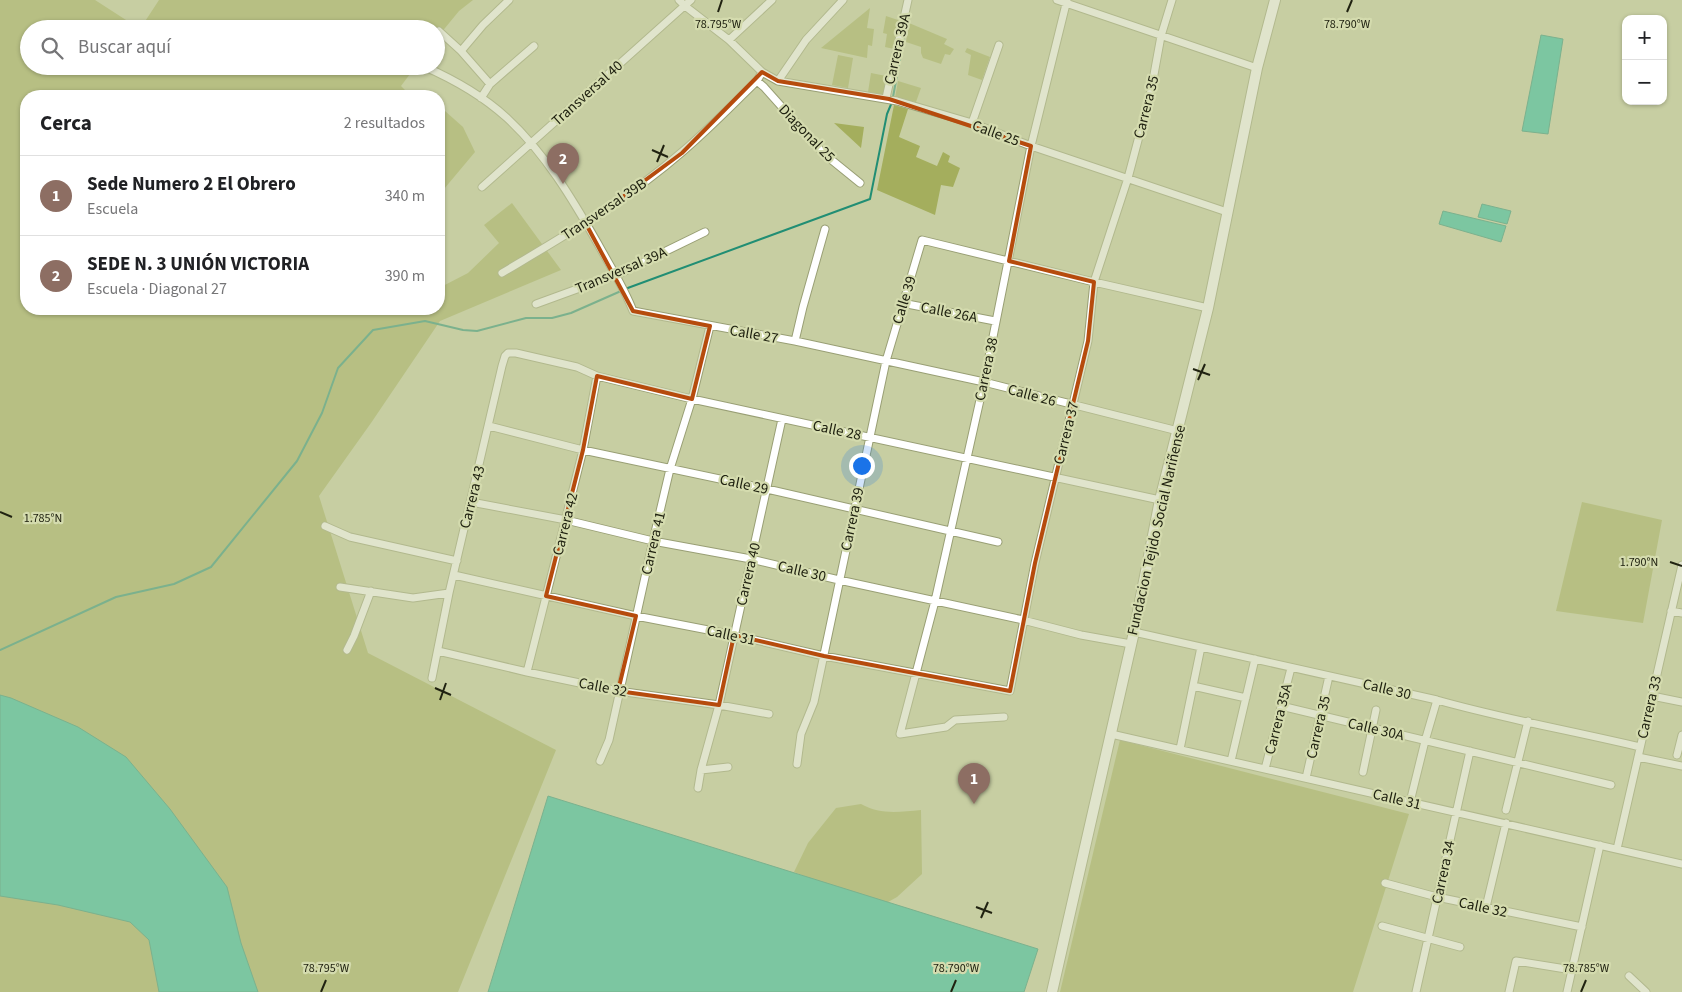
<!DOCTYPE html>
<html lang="es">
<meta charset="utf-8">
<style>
body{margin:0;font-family:"Source Sans 3",sans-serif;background:#f6f6f6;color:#202124}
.controls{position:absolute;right:15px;top:15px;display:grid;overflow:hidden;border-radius:10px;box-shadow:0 1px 4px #0004}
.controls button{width:45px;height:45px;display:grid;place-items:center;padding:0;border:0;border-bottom:1px solid #e0e0e0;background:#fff;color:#202124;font:25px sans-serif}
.you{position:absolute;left:861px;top:465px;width:18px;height:18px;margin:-12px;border:4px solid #fff;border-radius:50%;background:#1a73e8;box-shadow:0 0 0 8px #1a73e833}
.badge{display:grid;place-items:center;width:32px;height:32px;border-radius:50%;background:#b45309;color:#fff;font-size:16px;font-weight:700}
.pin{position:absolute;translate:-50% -41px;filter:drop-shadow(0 1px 2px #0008)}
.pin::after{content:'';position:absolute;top:26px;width:18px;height:15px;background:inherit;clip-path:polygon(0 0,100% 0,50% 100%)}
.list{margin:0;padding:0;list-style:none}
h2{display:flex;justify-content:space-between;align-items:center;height:65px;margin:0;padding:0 20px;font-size:21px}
h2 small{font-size:16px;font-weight:400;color:#757577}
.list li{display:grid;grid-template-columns:32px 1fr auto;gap:15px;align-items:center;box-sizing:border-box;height:80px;padding:0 20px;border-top:1px solid #e0e0e0}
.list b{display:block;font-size:19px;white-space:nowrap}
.list p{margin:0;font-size:16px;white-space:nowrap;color:#757577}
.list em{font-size:16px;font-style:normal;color:#757577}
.icon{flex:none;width:28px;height:28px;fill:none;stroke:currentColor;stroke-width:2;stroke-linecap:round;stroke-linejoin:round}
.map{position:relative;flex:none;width:1682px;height:992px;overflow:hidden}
.search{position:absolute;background:#fff;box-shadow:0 1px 4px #0004;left:20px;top:20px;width:425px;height:55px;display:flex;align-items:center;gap:12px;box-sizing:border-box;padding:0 18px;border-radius:28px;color:#757577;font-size:19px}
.panel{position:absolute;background:#fff;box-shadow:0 1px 4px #0004;left:20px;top:90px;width:425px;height:225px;border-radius:20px}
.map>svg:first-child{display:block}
.green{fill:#a4ae5d}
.water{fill:#22bd9f;stroke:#218e74}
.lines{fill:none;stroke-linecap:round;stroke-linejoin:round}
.stream{stroke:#218e74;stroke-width:2}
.street-casing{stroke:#999f75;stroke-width:9}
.primary-casing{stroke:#999f75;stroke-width:12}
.street{stroke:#fff;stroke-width:7}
.primary{stroke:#fff;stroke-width:10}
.marked{fill:none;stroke:#b64b0d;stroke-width:4;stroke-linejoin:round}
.ticks{fill:none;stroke:#202211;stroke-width:2}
.labels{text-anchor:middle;stroke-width:4.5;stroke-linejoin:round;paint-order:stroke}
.street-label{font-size:15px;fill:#202211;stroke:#d4dbae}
.ticks-label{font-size:12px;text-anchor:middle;fill:#202211;stroke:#d4dbae;stroke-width:4.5;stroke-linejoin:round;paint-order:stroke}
</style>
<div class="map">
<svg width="1682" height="992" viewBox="0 0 1682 992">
<rect width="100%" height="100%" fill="#c7cea2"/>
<path class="green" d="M 0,0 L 95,0 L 140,29 L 29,29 L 29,66 L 416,66 L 401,86 L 411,96 L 26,96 L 26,309 L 439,309 L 439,288 L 468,273 L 499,243 L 484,225 L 512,203 L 561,270 L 440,321 L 371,423 L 319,496 L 368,653 L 556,750 L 458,992 L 0,992 Z
M 159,0 L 473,0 L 459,11 L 436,39 L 436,29 L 140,29 Z
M 870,8 L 867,28 L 874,29 L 872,46 L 868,45 L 867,58 L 821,48 Z
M 886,16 L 901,21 L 894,49 L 885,47 L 887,34 L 883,33 Z
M 909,23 L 947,39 L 944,44 L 954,49 L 950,55 L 945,54 L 941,64 L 923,58 L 921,53 L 921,47 L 906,42 Z
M 967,48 L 990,57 L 982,80 L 968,75 L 971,55 L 965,52 Z
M 838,55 L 853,58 L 848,88 L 832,85 Z
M 871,73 L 886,76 L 883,95 L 868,92 Z
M 898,81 L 921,88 L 916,102 L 895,98 Z
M 894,105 L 908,109 L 899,137 L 920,146 L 916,157 L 937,166 L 943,152 L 950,156 L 948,162 L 960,168 L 953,187 L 941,185 L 935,215 L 877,190 Z
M 439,111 L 445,111 L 463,127 L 475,152 L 439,195 Z
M 834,123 L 864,127 L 861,148 Z
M 1582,502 L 1662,520 L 1643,623 L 1556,611 Z
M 1120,740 L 1409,814 L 1353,992 L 1060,992 Z
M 861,804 C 880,815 899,812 921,810 L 922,874 L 897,897 L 881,906 L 794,872 L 808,843 L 836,808 Z"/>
<path class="water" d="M 1541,35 L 1563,39 L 1548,134 L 1522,131 Z
M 1482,204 L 1511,211 L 1507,224 L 1478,217 Z
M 1443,211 L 1506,226 L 1501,242 L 1439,224 Z
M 0,695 L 11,698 L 78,727 L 126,757 L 170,809 L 227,887 L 241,943 L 258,992 L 159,992 L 149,940 L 130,922 L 58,905 L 0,896 Z
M 548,796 L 1038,949 L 1024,992 L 488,992 Z"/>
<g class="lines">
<path class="stream" d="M 893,97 L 908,16
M 625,289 L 870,199 L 887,114 L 892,102
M 0,650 L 116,597 L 174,584 L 211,567 L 297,461 L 322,413 L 338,368 L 373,330 L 425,321 L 463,330 L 477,331 L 526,318 L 552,318 L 571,313 L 621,291"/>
<defs>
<path id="street" d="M 679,0 L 685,6 L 729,40 L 762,72 L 778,81 L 897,101 L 972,123 L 1031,146 L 1227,212
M 1057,0 L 1257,68
M 439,31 L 461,51 L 490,84
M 729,40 L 772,0
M 461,51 L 483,25 L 509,0
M 423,66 C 453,79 483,96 507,118 C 545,153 573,200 598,244 C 610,266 624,287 633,311 L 795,341 L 984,382 L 1178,431
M 757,81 L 764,87 L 823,153 L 860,183
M 778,81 L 806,40 L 843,0
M 481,98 L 490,84 L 534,46
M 886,98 L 908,0
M 972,123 L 999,45
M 482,187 L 691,0
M 502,273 C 564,236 627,200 682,152 C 708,130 732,105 757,81 L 762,72
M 902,303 L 995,321
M 536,304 L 621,273 L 705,232
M 795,341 L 803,307 L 825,229
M 489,426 L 583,450 L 767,489 L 998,542
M 471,502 L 566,520 L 653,541 L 751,559 L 839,580 L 1023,620 L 1081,635 L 1131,644
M 325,526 L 350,537 L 457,561
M 454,575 L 636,616 L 734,635 L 824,656 L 1010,691 L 1035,563 L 1088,341 L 1094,282 L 1128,178 L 1151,91 L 1161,36 L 1172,0
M 340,587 L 413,598 L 449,593
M 1671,611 L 1682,613
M 1134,632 L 1437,700 C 1504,719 1573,731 1640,747
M 347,650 L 354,636 L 371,591
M 438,651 L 527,672 L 618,691 L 719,705 L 769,714
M 527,672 L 583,450 L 597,376
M 432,678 L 449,593 L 502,366 L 505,356 L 508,353 L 516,353 L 577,367 L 597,376 L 692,399 L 1160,500
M 1193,686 L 1246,698
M 1652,696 L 1682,702
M 1281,706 L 1611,785
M 1004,717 L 955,720 L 946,727 L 900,734 L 935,601 L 984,382 L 1031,146 L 1067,0
M 1111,734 L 1682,864
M 1180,749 L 1201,647
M 1677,755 L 1682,735
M 1638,757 L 1682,766
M 600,761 L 609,740 L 653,541 L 670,469 L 692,399 L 710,326
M 1231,761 L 1255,659
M 797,764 L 801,734 L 814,702 L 886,361 L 922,240 L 1094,282 L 1208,308
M 1265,769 L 1291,668
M 701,770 L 728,767
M 1363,772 L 1376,710
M 1306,778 L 1329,676
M 698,788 L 701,770 L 719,705 L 782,419
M 1410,802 L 1425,741 L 1437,700
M 1506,810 L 1528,721
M 1617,849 L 1682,565
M 1385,883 L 1437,897 L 1582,927
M 1486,907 L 1506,823
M 1382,926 L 1460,947
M 1629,976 L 1646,992
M 1416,992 L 1470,751
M 1509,992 L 1516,961 L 1572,970
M 1567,992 L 1600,845"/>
<path id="primary" d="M 1052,992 L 1134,632 L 1160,500 L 1208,308 L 1257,68 L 1275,0"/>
</defs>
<use href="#street" class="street-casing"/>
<use href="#primary" class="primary-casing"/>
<use href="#street" class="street"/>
<use href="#primary" class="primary"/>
</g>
<path d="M0 0H1682V992H0ZM 762,72 L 778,81 L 889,99 L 1031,146 L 1009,261 L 1094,282 L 1088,341 L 1035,563 L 1010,691 L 824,656 L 734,635 L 719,705 L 618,691 L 636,616 L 546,596 L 583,450 L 597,376 L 692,399 L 710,326 L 633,311 L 586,224 L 682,153 Z" fill="#c7cea2" fill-opacity=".55" fill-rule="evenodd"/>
<path class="marked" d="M 762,72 L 778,81 L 889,99 L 1031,146 L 1009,261 L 1094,282 L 1088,341 L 1035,563 L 1010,691 L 824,656 L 734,635 L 719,705 L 618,691 L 636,616 L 546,596 L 583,450 L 597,376 L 692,399 L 710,326 L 633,311 L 586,224 L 682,153 Z"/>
<path class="ticks" d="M 718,12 L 722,0M 1347,12 L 1352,0M 652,150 L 668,157M 657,162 L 664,145M 1193,369 L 1210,375M 1198,380 L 1205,364M 0,512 L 12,517M 1670,562 L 1682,566M 435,688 L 451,695M 440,700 L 446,683M 976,907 L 992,913M 981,918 L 988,902M 321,992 L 326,980M 951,992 L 956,980M 1581,992 L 1586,980"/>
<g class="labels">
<g class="street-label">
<text transform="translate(897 49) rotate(-77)" y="5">Carrera 39A</text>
<text transform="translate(587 93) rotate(-42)" y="5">Transversal 40</text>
<text transform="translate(1146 107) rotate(-76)" y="5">Carrera 35</text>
<text transform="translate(807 133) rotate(46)" y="5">Diagonal 25</text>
<text transform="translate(996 133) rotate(20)" y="5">Calle 25</text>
<text transform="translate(604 209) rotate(-34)" y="5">Transversal 39B</text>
<text transform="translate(621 270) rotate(-23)" y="5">Transversal 39A</text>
<text transform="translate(904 300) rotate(-73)" y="5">Calle 39</text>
<text transform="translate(949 312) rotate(11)" y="5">Calle 26A</text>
<text transform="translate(754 334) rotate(10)" y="5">Calle 27</text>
<text transform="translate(986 369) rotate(-78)" y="5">Carrera 38</text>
<text transform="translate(1032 395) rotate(15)" y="5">Calle 26</text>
<text transform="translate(837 430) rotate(12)" y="5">Calle 28</text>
<text transform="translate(1066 433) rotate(-76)" y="5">Carrera 37</text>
<text transform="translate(744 484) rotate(12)" y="5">Calle 29</text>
<text transform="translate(472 497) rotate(-76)" y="5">Carrera 43</text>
<text transform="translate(852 519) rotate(-78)" y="5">Carrera 39</text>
<text transform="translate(565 524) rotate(-76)" y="5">Carrera 42</text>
<text transform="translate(1156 530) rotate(-77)" y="5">Fundacion Tejido Social Nariñense</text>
<text transform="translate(653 543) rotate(-77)" y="5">Carrera 41</text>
<text transform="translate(802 571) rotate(13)" y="5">Calle 30</text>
<text transform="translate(748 574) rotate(-77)" y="5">Carrera 40</text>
<text transform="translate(731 635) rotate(12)" y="5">Calle 31</text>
<text transform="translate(603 687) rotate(11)" y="5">Calle 32</text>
<text transform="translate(1387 689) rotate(13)" y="5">Calle 30</text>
<text transform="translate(1649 707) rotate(-77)" y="5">Carrera 33</text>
<text transform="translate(1278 719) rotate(-76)" y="5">Carrera 35A</text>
<text transform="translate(1318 727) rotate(-77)" y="5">Carrera 35</text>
<text transform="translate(1376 729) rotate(13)" y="5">Calle 30A</text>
<text transform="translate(1397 799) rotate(13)" y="5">Calle 31</text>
<text transform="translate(1443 872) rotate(-78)" y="5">Carrera 34</text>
<text transform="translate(1483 907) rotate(12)" y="5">Calle 32</text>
</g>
</g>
<g class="ticks-label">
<text x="718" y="28">78.795°W</text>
<text x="1347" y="28">78.790°W</text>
<text x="43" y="522">1.785°N</text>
<text x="1639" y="566">1.790°N</text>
<text x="326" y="972">78.795°W</text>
<text x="956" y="972">78.790°W</text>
<text x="1586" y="972">78.785°W</text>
</g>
</svg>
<div class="controls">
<button>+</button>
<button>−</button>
</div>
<div class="you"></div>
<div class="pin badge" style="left:974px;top:804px;background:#8d6e63">1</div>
<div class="pin badge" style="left:563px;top:184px;background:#8d6e63">2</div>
<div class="search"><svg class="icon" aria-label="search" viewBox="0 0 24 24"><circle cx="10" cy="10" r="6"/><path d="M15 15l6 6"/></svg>Buscar aquí</div>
<section class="panel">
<h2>Cerca<small>2 resultados</small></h2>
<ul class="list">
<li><span class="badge" style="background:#8d6e63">1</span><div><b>Sede Numero 2 El Obrero</b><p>Escuela</p></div><em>340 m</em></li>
<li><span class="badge" style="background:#8d6e63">2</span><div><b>SEDE N. 3 UNIÓN VICTORIA</b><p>Escuela · Diagonal 27</p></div><em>390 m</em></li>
</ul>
</section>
</div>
